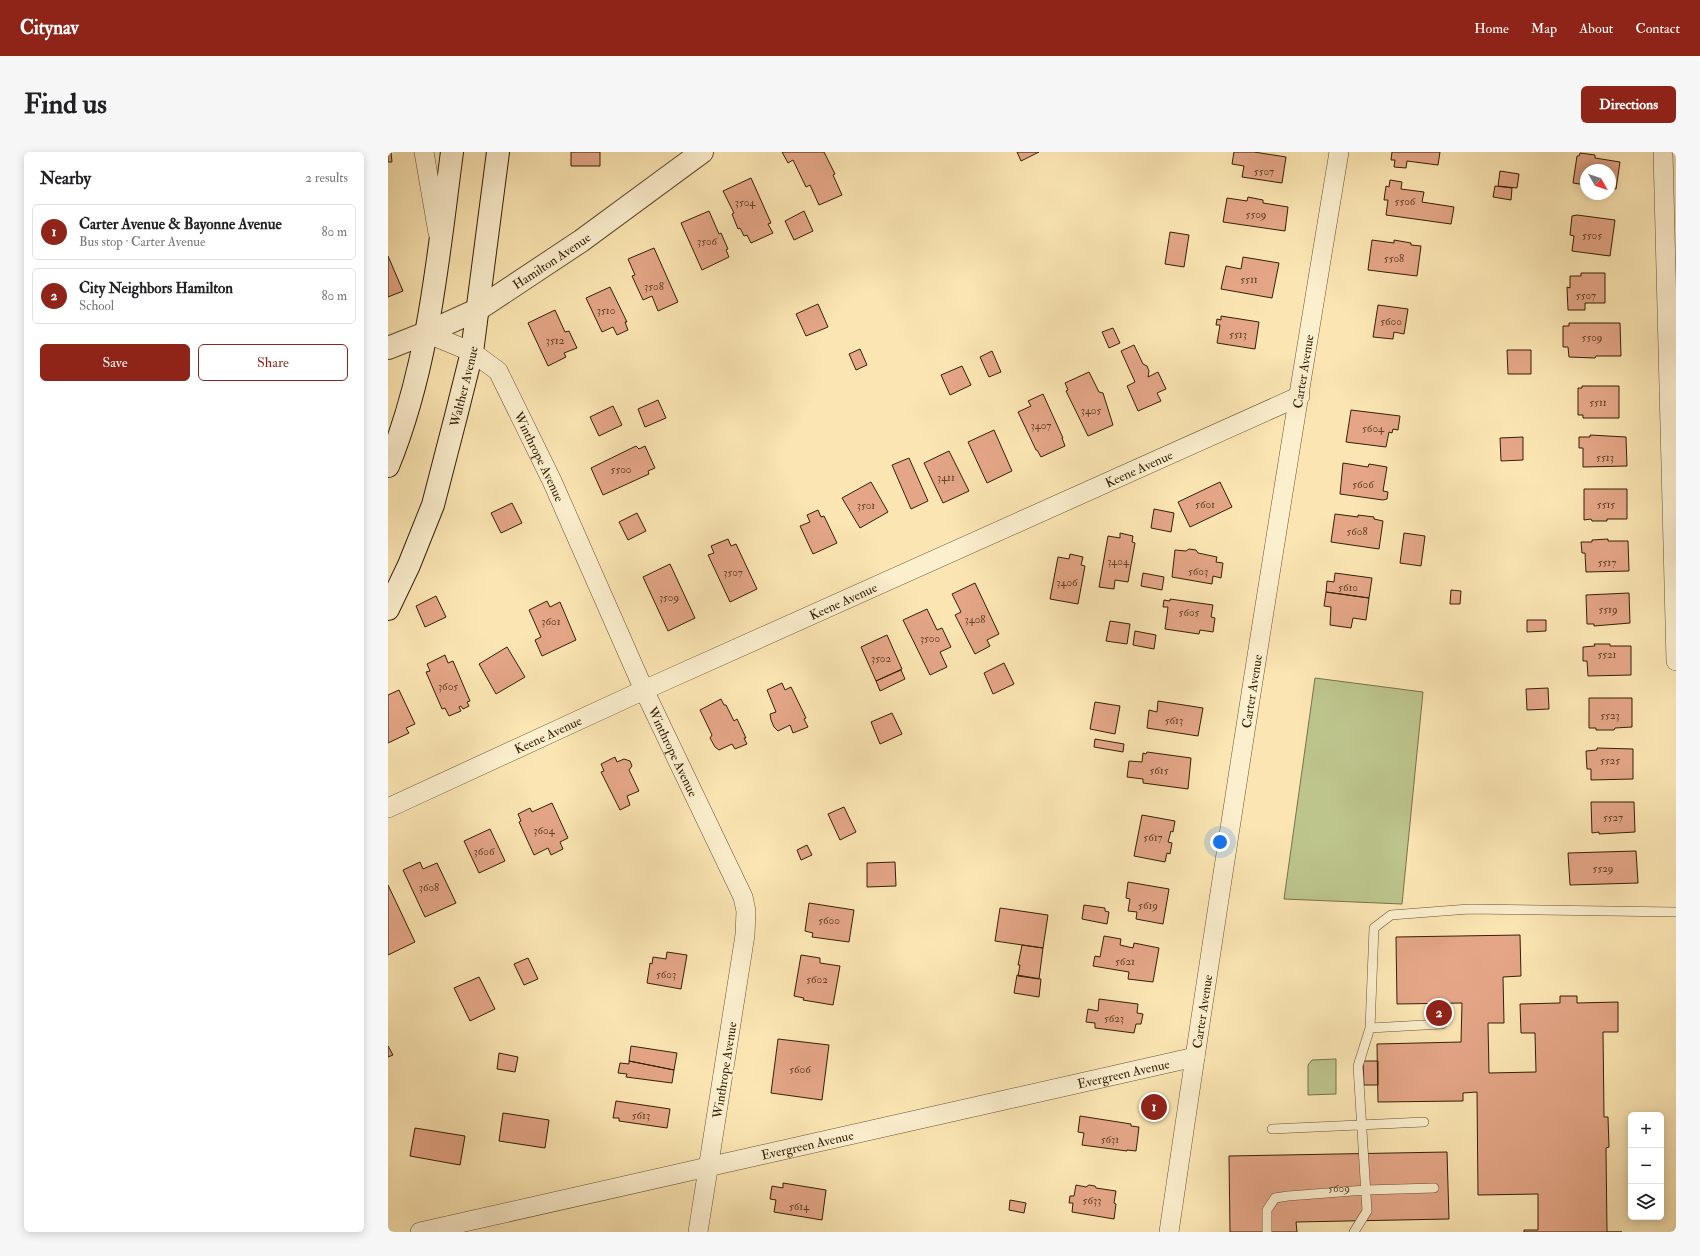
<!DOCTYPE html>
<meta charset="utf-8">
<style>
body{margin:0;font-family:"IM FELL Double Pica",serif;background:#f6f6f6;color:#202124}
.controls{position:absolute;right:12px;bottom:12px;display:grid;overflow:hidden;border-radius:6px;box-shadow:0 2px 10px #0003}
.controls button{width:36px;height:36px;display:grid;place-items:center;padding:0;border:0;border-bottom:1px solid #e0e0e0;background:#fff;color:#202124;font:20px sans-serif}
.compass{position:absolute;left:1192px;top:12px;width:36px;height:36px;border-radius:50%;background:#fff;box-shadow:0 2px 10px #0003;rotate:130deg}
.you{position:absolute;left:832px;top:690px;width:14px;height:14px;margin:-10px;border:3px solid #fff;border-radius:50%;background:#1a73e8;box-shadow:0 0 0 6px #1a73e833}
.badge{display:grid;place-items:center;width:26px;height:26px;border-radius:50%;background:#8f2418;color:#fff;font-size:13px;font-weight:700}
.pin{position:absolute;translate:-50% -50%;border:2px solid #fff;box-shadow:0 1px 4px #0006}
.list{margin:0;padding:0;list-style:none}
h2{display:flex;justify-content:space-between;align-items:center;height:52px;margin:0;padding:0 16px;font-size:17px}
h2 small{font-size:13px;font-weight:400;color:#757577}
.list li{display:grid;grid-template-columns:26px 1fr auto;gap:12px;align-items:center;box-sizing:border-box;height:56px;margin:0 8px 8px;padding:0 8px;border:1px solid #e0e0e0;border-radius:6px}
.list b{display:block;font-size:15px;white-space:nowrap}
.list p{margin:0;font-size:13px;white-space:nowrap;color:#757577}
.list em{font-size:13px;font-style:normal;color:#757577}
.actions{display:flex;gap:8px;padding:12px 16px}
.actions a{flex:1;padding:9px 0;border:1px solid #8f2418;border-radius:6px;text-align:center;font-size:14px;color:#8f2418}
.actions .main{background:#8f2418;color:#fff}
.icon{flex:none;width:22px;height:22px;fill:none;stroke:currentColor;stroke-width:2;stroke-linecap:round;stroke-linejoin:round}
.map{position:relative;flex:none;width:1288px;height:1080px;overflow:hidden;border-radius:6px}
header{display:flex;align-items:center;gap:24px;box-sizing:border-box;height:56px;padding:0 20px;background:#8f2418;color:#fff}
header strong{font-size:19px}
nav{display:flex;gap:22px;margin-inline-start:auto;font-size:14px}
.intro{display:flex;align-items:center;justify-content:space-between;box-sizing:border-box;height:96px;padding:0 24px}
h1{margin:0;font-size:28px}
.button{padding:10px 18px;border-radius:6px;background:#8f2418;color:#fff;font-size:14px;font-weight:700}
main{display:flex;gap:24px;padding:0 24px}
aside{flex:1;background:#fff;border-radius:6px;box-shadow:0 2px 10px #0003}
.map>svg:first-child{display:block}
.green{fill:#bdc58d;stroke:#78724a}
.building{fill:#e4a687;stroke:#342007}
.lines{fill:none;stroke-linecap:round;stroke-linejoin:round}
.service-casing{stroke:#665232;stroke-width:10}
.minor-casing{stroke:#665232;stroke-width:20}
.tertiary-casing{stroke:#665232;stroke-width:24}
.secondary-casing{stroke:#342007;stroke-width:24}
.service{stroke:#fcefce;stroke-width:9}
.minor{stroke:#fcefce;stroke-width:19}
.tertiary{stroke:#fcefce;stroke-width:22}
.secondary{stroke:#fcefce;stroke-width:22}
.labels{text-anchor:middle;stroke-width:3.5;stroke-linejoin:round;paint-order:stroke}
.number-label{font-size:11px;fill:#604227}
.street-label{font-size:13px;fill:#342007;stroke:#fcefce}
</style>
<header>
<strong>Citynav</strong>
<nav><a>Home</a><a>Map</a><a>About</a><a>Contact</a></nav>
</header>
<div class="intro"><h1>Find us</h1><a class="button">Directions</a></div>
<main>
<aside>
<h2>Nearby<small>2 results</small></h2>
<ul class="list">
<li><span class="badge">1</span><div><b>Carter Avenue &amp; Bayonne Avenue</b><p>Bus stop · Carter Avenue</p></div><em>80 m</em></li>
<li><span class="badge">2</span><div><b>City Neighbors Hamilton</b><p>School</p></div><em>80 m</em></li>
</ul>
<div class="actions"><a class="main">Save</a><a>Share</a></div>
</aside>
<div class="map">
<svg width="1288" height="1080" viewBox="0 0 1288 1080">
<rect width="100%" height="100%" fill="#fbe6b3"/>
<filter id="stains"><feTurbulence type="fractalNoise" baseFrequency=".005" numOctaves="4"/><feColorMatrix values="0 0 0 0 .2 0 0 0 0 .09 0 0 0 0 .02 0 0 0 .5 -.17"/></filter>
<radialGradient id="worn" r=".72"><stop offset=".6" stop-color="#630" stop-opacity="0"/><stop offset="1" stop-color="#630" stop-opacity=".3"/></radialGradient>
<path class="green" d="M 927,526 L 1035,540 L 1014,752 L 896,747 Z
M 948,907 L 948,942 L 920,943 L 920,913 L 924,908 Z"/>
<path class="building" d="M 0,0 L 3,0 L 4,10 L 0,10 Z
M 183,0 L 212,0 L 212,14 L 183,14 Z
M 394,0 L 436,0 L 447,22 L 445,23 L 454,43 L 431,53 L 422,33 L 418,35 L 405,8 L 400,11 Z
M 629,0 L 651,0 L 633,9 Z
M 846,0 L 866,0 L 898,5 L 894,31 L 854,25 L 856,14 L 844,12 Z
M 1004,0 L 1052,0 L 1050,13 L 1019,9 L 1018,16 L 1006,15 L 1007,8 L 1003,8 Z
M 1192,1 L 1207,3 L 1207,6 L 1232,10 L 1228,37 L 1222,36 L 1222,18 L 1198,18 L 1198,33 L 1185,31 L 1189,4 L 1191,4 Z
M 1112,19 L 1131,22 L 1129,36 L 1110,34 Z
M 363,26 L 383,71 L 380,72 L 385,81 L 363,91 L 359,83 L 356,84 L 352,76 L 350,77 L 344,62 L 346,61 L 335,39 Z
M 1002,28 L 1014,30 L 1013,37 L 1036,40 L 1034,50 L 1066,55 L 1063,72 L 998,63 L 1000,48 L 996,48 L 998,34 L 1001,35 Z
M 1107,34 L 1124,36 L 1123,48 L 1105,45 Z
M 860,45 L 875,48 L 875,51 L 900,55 L 897,79 L 835,70 L 839,46 L 859,49 Z
M 321,59 L 331,82 L 333,81 L 340,97 L 338,98 L 341,105 L 314,118 L 293,71 Z
M 416,59 L 425,79 L 406,88 L 397,69 Z
M 1189,63 L 1227,68 L 1222,104 L 1184,99 L 1186,84 L 1182,83 L 1184,64 Z
M 782,80 L 801,83 L 796,115 L 777,112 Z
M 984,88 L 1006,91 L 1006,88 L 1023,91 L 1023,93 L 1033,94 L 1029,124 L 980,118 Z
M 266,96 L 290,150 L 270,159 L 264,144 L 255,148 L 244,124 L 247,123 L 240,107 Z
M 0,104 L 15,139 L 0,145 Z
M 855,105 L 891,111 L 884,146 L 833,137 L 838,114 L 853,117 Z
M 1193,121 L 1217,121 L 1217,151 L 1197,151 L 1197,158 L 1180,158 L 1179,135 L 1182,136 L 1182,124 L 1193,124 Z
M 222,135 L 239,170 L 237,170 L 240,178 L 229,183 L 225,175 L 214,180 L 198,146 Z
M 430,152 L 440,175 L 418,184 L 408,162 Z
M 990,153 L 1020,157 L 1016,182 L 1006,180 L 1005,187 L 985,185 Z
M 167,158 L 177,180 L 181,179 L 189,196 L 176,201 L 178,205 L 160,214 L 140,171 Z
M 833,164 L 871,170 L 867,197 L 829,191 L 832,173 L 828,173 L 829,167 L 833,168 Z
M 1181,171 L 1232,171 L 1233,204 L 1208,204 L 1207,206 L 1181,205 L 1180,195 L 1175,195 L 1175,174 L 1181,174 Z
M 725,176 L 732,191 L 721,196 L 714,180 Z
M 746,193 L 755,212 L 759,214 L 761,219 L 760,225 L 770,220 L 778,237 L 769,241 L 773,249 L 750,259 L 739,234 L 747,230 L 733,199 Z
M 472,197 L 479,213 L 468,218 L 461,202 Z
M 1119,198 L 1143,198 L 1143,222 L 1120,222 Z
M 604,199 L 613,220 L 601,225 L 592,205 Z
M 574,214 L 583,233 L 562,243 L 553,223 Z
M 701,220 L 711,240 L 715,241 L 725,273 L 700,284 L 678,239 L 680,238 L 677,231 Z
M 1194,234 L 1231,234 L 1231,266 L 1195,266 L 1195,263 L 1190,263 L 1190,236 L 1194,236 Z
M 655,242 L 675,286 L 674,286 L 677,294 L 653,305 L 649,298 L 648,298 L 630,260 L 643,254 L 640,249 Z
M 270,248 L 278,266 L 257,275 L 250,257 Z
M 225,254 L 234,273 L 211,284 L 202,265 Z
M 963,258 L 1012,264 L 1010,278 L 1005,277 L 1004,281 L 1001,280 L 998,295 L 958,290 Z
M 606,278 L 624,319 L 599,331 L 580,290 Z
M 1202,283 L 1238,285 L 1239,314 L 1195,315 L 1195,296 L 1191,296 L 1191,285 L 1202,285 Z
M 1135,285 L 1135,308 L 1113,309 L 1112,286 Z
M 248,294 L 251,297 L 257,294 L 267,316 L 260,319 L 261,322 L 215,343 L 203,316 Z
M 561,299 L 581,339 L 555,351 L 536,311 Z
M 521,306 L 540,349 L 523,357 L 504,313 Z
M 955,311 L 980,315 L 981,312 L 999,315 L 995,339 L 1000,340 L 999,347 L 995,348 L 952,342 Z
M 483,330 L 500,360 L 472,376 L 454,346 Z
M 832,330 L 844,355 L 802,375 L 790,350 Z
M 1196,337 L 1239,337 L 1239,367 L 1219,367 L 1219,369 L 1204,369 L 1203,367 L 1196,368 Z
M 124,351 L 134,371 L 113,381 L 103,361 Z
M 766,357 L 786,361 L 783,380 L 763,376 Z
M 430,358 L 433,365 L 436,364 L 449,391 L 425,402 L 412,374 L 422,370 L 419,363 Z
M 249,361 L 258,379 L 240,388 L 231,370 Z
M 947,362 L 970,365 L 970,363 L 986,365 L 986,367 L 995,369 L 991,397 L 943,390 Z
M 732,381 L 745,384 L 744,390 L 747,391 L 740,430 L 727,428 L 726,437 L 711,435 L 720,384 L 732,386 Z
M 1016,381 L 1037,384 L 1033,414 L 1012,411 Z
M 340,387 L 343,394 L 348,392 L 369,437 L 342,450 L 320,403 L 326,401 L 323,394 Z
M 1220,387 L 1220,389 L 1240,389 L 1241,419 L 1198,420 L 1197,401 L 1194,401 L 1193,390 L 1204,390 L 1204,388 Z
M 801,397 L 808,398 L 810,401 L 829,405 L 828,410 L 835,411 L 833,426 L 825,424 L 824,432 L 784,425 L 787,398 L 798,399 Z
M 682,402 L 695,405 L 693,413 L 697,414 L 690,452 L 662,447 L 670,405 L 681,407 Z
M 282,412 L 307,466 L 280,479 L 255,425 Z
M 755,421 L 776,425 L 774,438 L 753,434 Z
M 947,421 L 984,426 L 981,446 L 938,440 L 939,429 L 946,430 Z
M 587,431 L 611,482 L 599,488 L 602,494 L 587,502 L 567,463 L 573,460 L 564,442 Z
M 1063,438 L 1073,439 L 1072,452 L 1062,452 Z
M 938,440 L 981,446 L 978,468 L 965,466 L 963,476 L 942,473 L 943,455 L 936,454 Z
M 1241,441 L 1242,471 L 1206,474 L 1206,472 L 1199,472 L 1198,443 Z
M 48,444 L 58,465 L 37,475 L 28,454 Z
M 782,447 L 825,453 L 823,465 L 827,466 L 825,480 L 812,478 L 811,482 L 777,477 L 780,455 L 775,455 L 776,448 L 782,449 Z
M 159,449 L 162,455 L 172,450 L 188,488 L 154,504 L 147,488 L 153,485 L 141,458 Z
M 539,457 L 549,478 L 554,476 L 563,495 L 552,500 L 559,515 L 542,523 L 515,468 Z
M 1139,468 L 1158,468 L 1158,479 L 1139,480 Z
M 722,469 L 742,472 L 739,492 L 718,489 Z
M 747,479 L 768,483 L 766,497 L 745,493 Z
M 499,483 L 514,517 L 488,529 L 473,495 Z
M 1206,492 L 1222,492 L 1222,494 L 1243,494 L 1243,523 L 1200,524 L 1199,509 L 1195,509 L 1195,495 L 1207,494 Z
M 119,495 L 137,525 L 108,542 L 91,512 Z
M 57,503 L 60,511 L 65,509 L 82,549 L 79,550 L 81,554 L 75,557 L 73,554 L 71,555 L 73,559 L 61,564 L 57,556 L 54,557 L 38,520 L 42,519 L 39,512 Z
M 616,511 L 626,532 L 605,542 L 596,521 Z
M 513,518 L 517,527 L 492,539 L 488,529 Z
M 394,531 L 397,538 L 403,535 L 418,566 L 416,567 L 420,575 L 405,581 L 402,573 L 390,579 L 386,575 L 383,568 L 382,562 L 388,560 L 379,538 Z
M 1160,536 L 1161,557 L 1139,558 L 1138,537 Z
M 11,538 L 27,572 L 18,576 L 21,581 L 0,591 L 0,543 Z
M 1201,546 L 1244,546 L 1244,575 L 1227,576 L 1226,578 L 1208,578 L 1208,576 L 1201,576 Z
M 333,547 L 336,553 L 338,553 L 346,569 L 349,567 L 358,586 L 356,586 L 359,592 L 347,597 L 344,592 L 331,598 L 327,595 L 322,586 L 324,583 L 312,558 Z
M 770,549 L 815,556 L 810,584 L 759,576 L 761,558 L 769,560 Z
M 707,550 L 732,554 L 727,582 L 702,577 Z
M 504,561 L 514,582 L 492,592 L 483,570 Z
M 707,587 L 736,592 L 735,600 L 706,595 Z
M 1209,596 L 1245,597 L 1245,627 L 1203,628 L 1203,617 L 1199,617 L 1198,599 L 1209,598 Z
M 759,600 L 803,606 L 800,637 L 755,631 L 755,627 L 739,625 L 741,609 L 754,610 L 755,601 L 758,602 Z
M 227,605 L 229,610 L 236,607 L 242,609 L 244,614 L 241,618 L 251,639 L 239,644 L 242,653 L 232,658 L 213,620 L 216,619 L 213,612 Z
M 1203,650 L 1246,650 L 1247,680 L 1211,682 L 1211,680 L 1204,681 Z
M 164,651 L 180,686 L 172,690 L 175,697 L 163,703 L 160,696 L 146,703 L 131,670 L 133,669 L 130,662 L 142,656 L 144,660 Z
M 456,655 L 468,680 L 452,688 L 440,662 Z
M 754,663 L 787,669 L 785,680 L 783,679 L 780,690 L 784,691 L 782,702 L 779,701 L 777,710 L 746,704 Z
M 102,677 L 117,709 L 91,721 L 76,689 Z
M 419,693 L 424,703 L 413,708 L 409,698 Z
M 1248,699 L 1250,731 L 1182,733 L 1180,701 Z
M 32,710 L 35,717 L 49,711 L 68,751 L 37,765 L 15,718 Z
M 507,710 L 508,734 L 479,735 L 479,711 Z
M 740,730 L 781,737 L 775,772 L 748,767 L 749,760 L 740,759 L 742,747 L 738,746 Z
M 0,733 L 27,790 L 0,803 Z
M 421,751 L 466,758 L 461,790 L 424,785 L 425,781 L 417,779 Z
M 696,753 L 717,756 L 717,759 L 721,760 L 719,772 L 694,767 Z
M 612,756 L 660,763 L 655,796 L 607,789 Z
M 1132,783 L 1133,824 L 1115,825 L 1116,871 L 1100,871 L 1101,921 L 1148,920 L 1147,881 L 1133,881 L 1132,852 L 1172,851 L 1172,844 L 1189,844 L 1189,851 L 1230,850 L 1230,880 L 1215,880 L 1216,965 L 1220,965 L 1221,995 L 1218,996 L 1219,1080 L 1234,1080 L 1136,1080 L 1136,1078 L 1150,1078 L 1150,1042 L 1090,1043 L 1089,940 L 1075,941 L 1075,949 L 990,950 L 989,892 L 1073,890 L 1074,851 L 1009,852 L 1008,785 Z
M 716,784 L 733,787 L 732,793 L 745,796 L 746,791 L 771,796 L 765,830 L 740,827 L 741,820 L 705,814 L 707,804 L 712,805 Z
M 634,793 L 655,796 L 651,827 L 630,824 L 632,813 L 630,813 Z
M 279,800 L 299,803 L 293,837 L 259,831 L 262,811 L 264,812 L 265,805 L 278,807 Z
M 413,803 L 432,806 L 432,811 L 452,814 L 445,853 L 415,848 L 416,846 L 406,844 Z
M 140,806 L 150,827 L 136,833 L 126,812 Z
M 629,823 L 653,827 L 651,845 L 626,841 Z
M 91,825 L 107,857 L 82,869 L 66,836 Z
M 711,847 L 750,852 L 749,861 L 755,862 L 753,872 L 748,872 L 746,881 L 707,876 L 707,871 L 698,870 L 700,857 L 710,859 Z
M 390,887 L 441,893 L 434,948 L 383,941 Z
M 0,894 L 5,903 L 0,905 Z
M 243,894 L 289,901 L 286,918 L 241,909 Z
M 111,901 L 130,905 L 127,920 L 109,917 Z
M 241,909 L 286,918 L 284,931 L 238,925 L 239,922 L 230,921 L 232,911 L 241,912 Z
M 975,909 L 990,909 L 990,933 L 976,933 Z
M 228,949 L 282,957 L 279,976 L 231,969 L 231,966 L 225,966 Z
M 115,961 L 161,968 L 157,996 L 111,989 Z
M 692,964 L 743,972 L 743,974 L 751,975 L 748,999 L 739,998 L 739,999 L 694,993 L 696,981 L 690,980 Z
M 27,976 L 77,984 L 72,1013 L 22,1004 Z
M 1059,1000 L 1061,1067 L 908,1070 L 909,1080 L 842,1080 L 841,1004 Z
M 395,1031 L 438,1038 L 434,1068 L 386,1060 L 388,1048 L 382,1047 L 384,1034 L 395,1036 Z
M 688,1033 L 698,1035 L 701,1033 L 707,1034 L 708,1036 L 728,1039 L 726,1051 L 728,1052 L 726,1067 L 684,1060 L 685,1051 L 681,1051 L 682,1044 L 686,1044 Z
M 622,1048 L 638,1051 L 636,1061 L 621,1058 Z"/>
<g class="lines">
<defs>
<path id="service" d="M 982,876 L 1054,872
M 884,977 L 1036,970
M 879,1080 L 879,1058 L 887,1046 L 900,1044 L 978,1038 L 1046,1036
M 966,1080 L 979,1059 L 970,914 L 982,876 L 986,776 L 1003,763 L 1081,757 L 1288,760"/>
<g id="minor">
<path d="M 36,0 L 50,81"/>
<path d="M 1275,0 L 1288,509"/>
<path id="s1" d="M 38,181 L 84,200 L 110,219 L 164,329 L 256,538 L 355,745 L 358,759 L 357,783 L 310,1080"/>
<path id="s2" d="M 0,656 L 256,538 L 912,244"/>
<path id="s3" d="M 32,1080 L 807,905"/>
<path id="s4" d="M 781,1080 C 834,719 891,359 951,0"/>
</g>
<g id="tertiary">
<path id="s5" d="M 0,196 L 38,181 L 89,158 L 193,89 L 314,0"/>
</g>
<g id="secondary">
<path d="M 0,314 C 41,214 50,105 64,0"/>
<path id="s6" d="M 0,457 L 21,413 L 45,353 L 68,264 L 84,200 L 110,0"/>
</g>
</defs>
<use href="#service" class="service-casing"/>
<use href="#minor" class="minor-casing"/>
<use href="#tertiary" class="tertiary-casing"/>
<use href="#secondary" class="secondary-casing"/>
<use href="#service" class="service"/>
<use href="#minor" class="minor"/>
<use href="#tertiary" class="tertiary"/>
<use href="#secondary" class="secondary"/>
</g>
<g class="labels">
<g class="number-label">
<text x="876" y="23">5507</text>
<text x="1017" y="53">5506</text>
<text x="357" y="54">3504</text>
<text x="868" y="66">5509</text>
<text x="1204" y="87">5505</text>
<text x="319" y="93">3506</text>
<text x="1006" y="110">5508</text>
<text x="861" y="131">5511</text>
<text x="266" y="138">3508</text>
<text x="1198" y="147">5507</text>
<text x="218" y="162">3510</text>
<text x="1003" y="173">5600</text>
<text x="850" y="186">5513</text>
<text x="1204" y="189">5509</text>
<text x="167" y="192">3512</text>
<text x="1210" y="254">5511</text>
<text x="703" y="262">3405</text>
<text x="653" y="277">3407</text>
<text x="985" y="280">5604</text>
<text x="1217" y="309">5513</text>
<text x="233" y="321">5500</text>
<text x="558" y="329">3411</text>
<text x="975" y="336">5606</text>
<text x="817" y="356">5601</text>
<text x="1218" y="356">5515</text>
<text x="478" y="357">3501</text>
<text x="969" y="383">5608</text>
<text x="730" y="413">3404</text>
<text x="1219" y="414">5517</text>
<text x="810" y="423">5603</text>
<text x="345" y="424">3507</text>
<text x="679" y="434">3406</text>
<text x="960" y="439">5610</text>
<text x="281" y="449">3509</text>
<text x="1220" y="461">5519</text>
<text x="801" y="464">5605</text>
<text x="587" y="471">3408</text>
<text x="163" y="473">3601</text>
<text x="542" y="490">3500</text>
<text x="1219" y="506">5521</text>
<text x="493" y="510">3502</text>
<text x="60" y="538">3605</text>
<text x="1222" y="567">5523</text>
<text x="786" y="572">5613</text>
<text x="1222" y="612">5525</text>
<text x="771" y="622">5615</text>
<text x="1225" y="669">5527</text>
<text x="156" y="682">3604</text>
<text x="765" y="689">5617</text>
<text x="96" y="703">3606</text>
<text x="1215" y="720">5529</text>
<text x="41" y="739">3608</text>
<text x="760" y="757">5619</text>
<text x="441" y="772">5600</text>
<text x="737" y="813">5621</text>
<text x="278" y="826">5603</text>
<text x="429" y="831">5602</text>
<text x="726" y="870">5623</text>
<text x="412" y="921">5606</text>
<text x="253" y="967">5613</text>
<text x="722" y="991">5631</text>
<text x="951" y="1040">5609</text>
<text x="704" y="1052">5633</text>
<text x="411" y="1058">5614</text>
</g>
<g class="street-label">
<text dy="5" stroke="none"><textPath href="#s5" startOffset="186">Hamilton Avenue</textPath></text>
<text dy="5" stroke="none"><textPath href="#s4" startOffset="871">Carter Avenue</textPath></text>
<text dy="5" stroke="none"><textPath href="#s6" startOffset="236">Walther Avenue</textPath></text>
<text dy="5" stroke="none"><textPath href="#s1" startOffset="177">Winthrope Avenue</textPath></text>
<text dy="5" stroke="none"><textPath href="#s2" startOffset="824">Keene Avenue</textPath></text>
<text dy="5" stroke="none"><textPath href="#s2" startOffset="500">Keene Avenue</textPath></text>
<text dy="5" stroke="none"><textPath href="#s4" startOffset="547">Carter Avenue</textPath></text>
<text dy="5" stroke="none"><textPath href="#s2" startOffset="176">Keene Avenue</textPath></text>
<text dy="5" stroke="none"><textPath href="#s1" startOffset="501">Winthrope Avenue</textPath></text>
<text dy="5" stroke="none"><textPath href="#s4" startOffset="223">Carter Avenue</textPath></text>
<text transform="translate(336 918) rotate(-81)" y="5">Winthrope Avenue</text>
<text dy="5" stroke="none"><textPath href="#s3" startOffset="721">Evergreen Avenue</textPath></text>
<text dy="5" stroke="none"><textPath href="#s3" startOffset="397">Evergreen Avenue</textPath></text>
</g>
</g>
<rect width="100%" height="100%" filter="url(#stains)"/>
<rect width="100%" height="100%" fill="url(#worn)"/>
</svg>
<div class="controls">
<button>+</button>
<button>−</button>
<button><svg class="icon" aria-label="layers" viewBox="0 0 24 24"><path d="M12 4l9 5-9 5-9-5zM3 14l9 5 9-5"/></svg></button>
</div>
<svg class="compass" viewBox="-18 -18 36 36"><path d="M0-13l5 13h-10z" fill="#e53935"/><path d="M0 13l5-13h-10z" fill="#757577"/></svg>
<div class="you"></div>
<div class="pin badge" style="left:766px;top:955px">1</div>
<div class="pin badge" style="left:1051px;top:861px">2</div>
</div>
</main>
